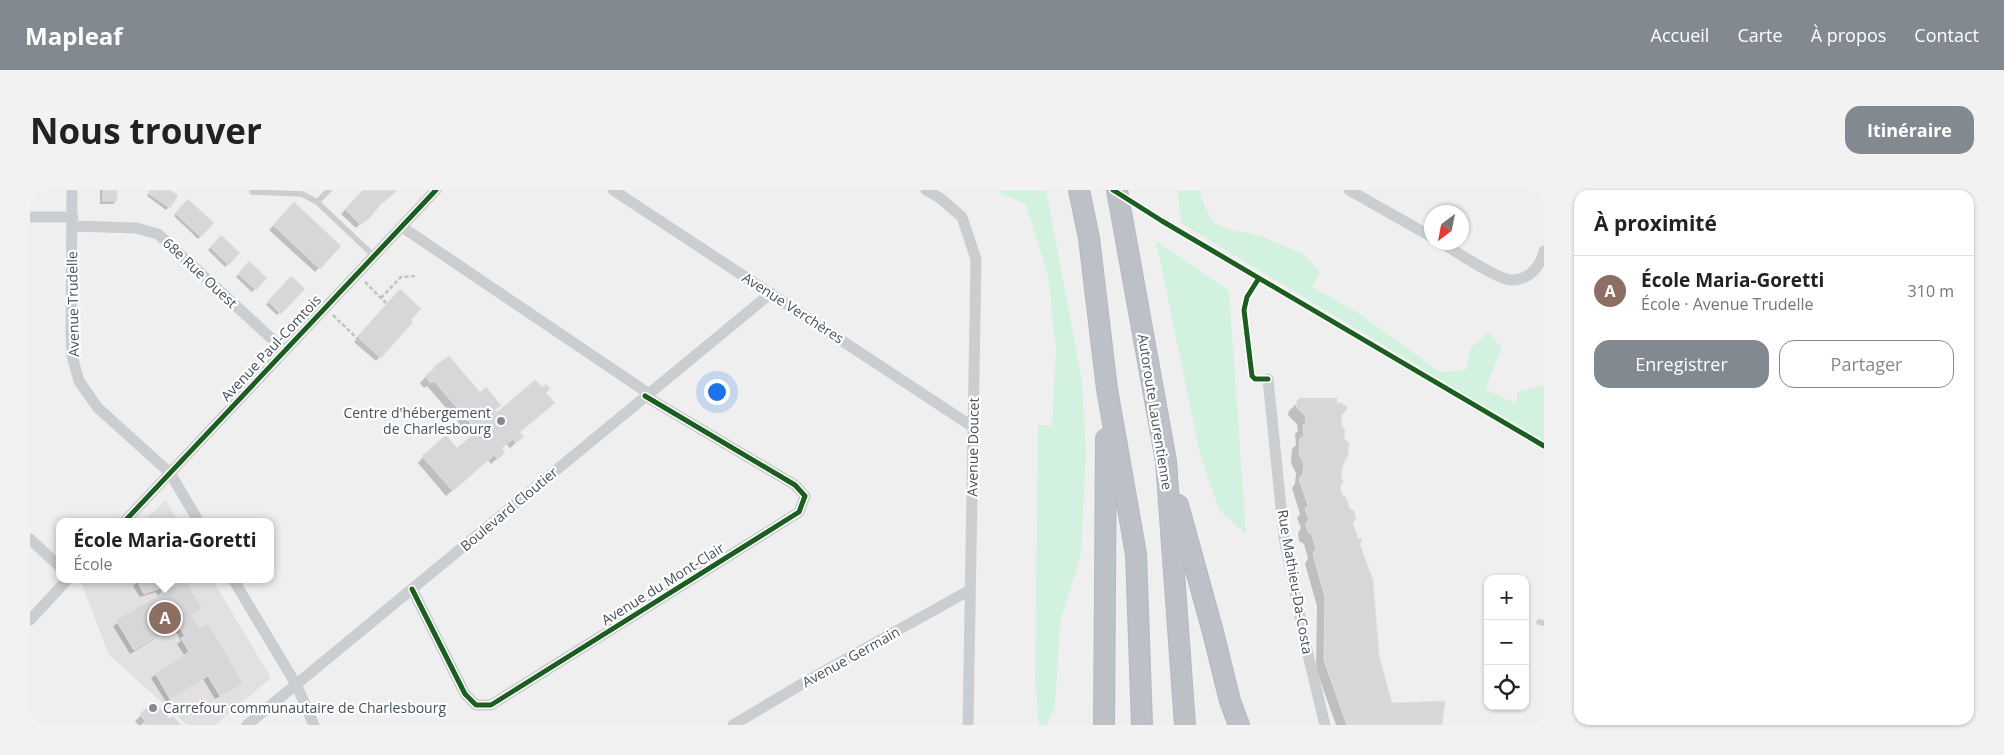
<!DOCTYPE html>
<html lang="fr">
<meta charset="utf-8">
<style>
body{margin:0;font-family:"Open Sans",sans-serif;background:#f2f2f2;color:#222}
.controls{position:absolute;right:15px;bottom:15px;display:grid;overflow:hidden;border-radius:10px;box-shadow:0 1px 4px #0004}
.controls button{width:45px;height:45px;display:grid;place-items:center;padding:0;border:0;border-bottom:1px solid #e0e0e0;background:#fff;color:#222;font:25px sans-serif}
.compass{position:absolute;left:1394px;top:15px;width:45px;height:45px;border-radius:50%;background:#fff;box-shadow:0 1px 4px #0004;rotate:212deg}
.you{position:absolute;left:686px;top:201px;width:18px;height:18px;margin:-12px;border:4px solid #fff;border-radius:50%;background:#1a73e8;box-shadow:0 0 0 8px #1a73e833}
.badge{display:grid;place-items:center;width:32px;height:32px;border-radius:50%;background:#828990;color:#fff;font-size:16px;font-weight:700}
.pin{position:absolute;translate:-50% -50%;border:2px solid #fff;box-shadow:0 1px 5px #0006}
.popup{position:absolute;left:26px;top:328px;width:218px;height:65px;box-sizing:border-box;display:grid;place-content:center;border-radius:10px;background:#fff;filter:drop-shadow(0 1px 4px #0005);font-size:16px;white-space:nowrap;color:#767676}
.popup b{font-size:19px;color:#222}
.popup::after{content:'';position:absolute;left:50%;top:100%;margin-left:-10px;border:10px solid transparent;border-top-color:#fff}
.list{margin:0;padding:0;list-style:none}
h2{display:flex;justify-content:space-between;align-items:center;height:65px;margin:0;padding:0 20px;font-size:21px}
h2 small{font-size:16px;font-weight:400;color:#767676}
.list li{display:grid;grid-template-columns:32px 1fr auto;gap:15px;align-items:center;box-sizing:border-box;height:70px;padding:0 20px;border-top:1px solid #e0e0e0}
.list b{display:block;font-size:19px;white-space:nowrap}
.list p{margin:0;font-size:16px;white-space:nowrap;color:#767676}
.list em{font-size:16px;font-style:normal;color:#767676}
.actions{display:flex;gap:10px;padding:15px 20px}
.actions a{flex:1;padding:11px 0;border:1px solid #828990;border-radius:15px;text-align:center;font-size:18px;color:#828990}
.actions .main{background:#828990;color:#fff}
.icon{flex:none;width:28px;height:28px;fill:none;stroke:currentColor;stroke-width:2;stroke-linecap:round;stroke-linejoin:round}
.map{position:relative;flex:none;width:1514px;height:535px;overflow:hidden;border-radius:15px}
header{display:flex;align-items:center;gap:30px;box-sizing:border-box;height:70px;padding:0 25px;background:#828990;color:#fff}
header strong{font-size:24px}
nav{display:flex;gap:28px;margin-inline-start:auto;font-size:18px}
.intro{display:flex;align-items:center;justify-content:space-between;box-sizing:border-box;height:120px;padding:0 30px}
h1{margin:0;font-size:35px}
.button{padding:12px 22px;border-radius:15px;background:#828990;color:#fff;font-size:18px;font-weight:700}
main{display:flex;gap:30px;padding:0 30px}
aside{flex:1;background:#fff;border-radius:15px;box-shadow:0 1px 4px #0004}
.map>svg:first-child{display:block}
.education{fill:#e2e0e1}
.green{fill:#d2f1de}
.shadow{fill:#0003}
.building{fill:#d7d7d9;stroke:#e1e1e2}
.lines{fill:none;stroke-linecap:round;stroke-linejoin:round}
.highway-casing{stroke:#b4b9c0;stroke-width:22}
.path{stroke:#b8c5c1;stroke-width:2.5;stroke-dasharray:4 2.5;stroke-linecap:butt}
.lane{stroke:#cbced1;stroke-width:5.5}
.street{stroke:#cbced1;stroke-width:11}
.highway{stroke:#bbc1c6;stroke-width:20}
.cycleway-casing{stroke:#fff;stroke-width:8}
.cycleway{stroke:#1b5e20;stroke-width:5}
.poi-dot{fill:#828990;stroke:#fff;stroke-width:2}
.labels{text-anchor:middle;stroke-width:4.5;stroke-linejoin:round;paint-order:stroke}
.street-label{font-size:14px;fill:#46525d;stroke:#fff}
.poi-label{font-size:14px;fill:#46525d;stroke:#fff;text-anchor:end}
</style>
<header>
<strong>Mapleaf</strong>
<nav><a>Accueil</a><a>Carte</a><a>À propos</a><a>Contact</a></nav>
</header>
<div class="intro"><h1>Nous trouver</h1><a class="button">Itinéraire</a></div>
<main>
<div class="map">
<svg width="1514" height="535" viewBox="0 0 1514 535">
<rect width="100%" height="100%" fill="#f0efef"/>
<path class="education" d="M 136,310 L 148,332 L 113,332 Z
M 54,389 L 182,389 L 241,488 L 185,535 L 157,535 L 79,465 L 51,392 Z"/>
<path class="green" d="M 969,0 L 1016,0 L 1052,191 L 1056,260 L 1051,364 L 1030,432 L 1025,516 L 1017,535 L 1009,535 L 1005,492 L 1008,235 L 1022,236 L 1026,159 L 1018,86 L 996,14 L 971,4 Z
M 1147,0 L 1170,0 L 1173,13 L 1184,33 L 1201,40 L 1229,45 L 1275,65 L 1290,82 L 1282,97 L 1325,121 L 1410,182 L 1436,180 L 1441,158 L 1458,142 L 1472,158 L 1455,199 L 1486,214 L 1487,202 L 1514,195 L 1514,252 L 1151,33 Z
M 1126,51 L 1199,101 L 1216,344 L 1189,320 L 1170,264 Z"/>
<path class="shadow" d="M 70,0 L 86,0 L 86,11 L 83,14 L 70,14 Z
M 121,0 L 138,0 L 147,7 L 136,20 L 117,6 Z
M 334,0 L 364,0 L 353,13 L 351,11 L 332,34 L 331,33 L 326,38 L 311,24 Z
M 158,11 L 182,33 L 168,49 L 144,26 Z
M 264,14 L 310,56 L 285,82 L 239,40 Z
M 191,47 L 208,63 L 195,77 L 178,60 Z
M 219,73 L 235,88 L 222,102 L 206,87 Z
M 261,88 L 273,99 L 247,125 L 236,115 Z
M 366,105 L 381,132 L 346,171 L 324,152 Z
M 419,167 L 464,220 L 489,243 L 487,252 L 480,258 L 476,254 L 470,259 L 468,268 L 461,274 L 458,270 L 416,306 L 388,273 L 393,267 L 427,259 L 441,247 L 397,196 L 394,198 L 390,193 L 404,178 Z
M 1271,209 L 1310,225 L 1312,275 L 1309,297 L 1328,355 L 1348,466 L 1361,514 L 1411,535 L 1306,535 L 1286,479 L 1287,416 L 1275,374 L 1278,368 L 1274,354 L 1269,351 L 1268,343 L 1271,338 L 1267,328 L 1270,324 L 1262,298 L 1265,294 L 1266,283 L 1261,273 L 1262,259 L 1266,255 L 1265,244 L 1268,241 L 1267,234 L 1258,225 L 1259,221 Z
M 110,389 L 136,393 L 171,418 L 160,426 L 168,440 L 212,492 L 207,497 L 185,509 L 173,489 L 136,512 L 121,488 L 155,466 L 147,454 L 151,451 L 143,437 L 100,464 L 83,436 L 128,407 L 126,402 L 110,407 L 103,396 Z
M 124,513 L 139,530 L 149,535 L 108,535 L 105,531 Z"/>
<path class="building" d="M 73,0 L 87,0 L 87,11 L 73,11 Z
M 120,0 L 140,0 L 148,6 L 140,18 L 118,3 Z
M 333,0 L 367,0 L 358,9 L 356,8 L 337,31 L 336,30 L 331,35 L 315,19 Z
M 158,9 L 184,33 L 171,47 L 145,23 Z
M 264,12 L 311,56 L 290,79 L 243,35 Z
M 191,45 L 210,63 L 199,75 L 180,57 Z
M 219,71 L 237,88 L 226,100 L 208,84 Z
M 261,86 L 275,99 L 251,124 L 238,111 Z
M 370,99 L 391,119 L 381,130 L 383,132 L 351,168 L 327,147 Z
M 419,166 L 450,202 L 456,197 L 471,215 L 465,220 L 467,222 L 505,190 L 512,197 L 516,194 L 520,199 L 516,203 L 525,213 L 490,242 L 494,247 L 486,253 L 483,249 L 472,258 L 475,263 L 468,269 L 464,265 L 423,301 L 392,266 L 416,245 L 427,258 L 447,241 L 404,191 L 401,193 L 395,186 L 405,178 L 403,177 Z
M 1270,208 L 1307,208 L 1307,213 L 1312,213 L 1318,218 L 1311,226 L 1312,236 L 1315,239 L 1314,249 L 1319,253 L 1318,265 L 1313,275 L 1311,286 L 1313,292 L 1310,297 L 1312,305 L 1316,307 L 1319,318 L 1324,321 L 1326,329 L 1323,334 L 1328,348 L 1332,349 L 1330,355 L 1343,390 L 1349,466 L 1362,513 L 1415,511 L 1412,535 L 1317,535 L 1294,470 L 1295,407 L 1283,364 L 1286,359 L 1282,345 L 1278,342 L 1276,334 L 1279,329 L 1275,319 L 1278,315 L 1269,289 L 1273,284 L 1274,274 L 1269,264 L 1270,249 L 1274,246 L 1273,235 L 1276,234 L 1275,225 L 1266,217 L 1267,211 Z
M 109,389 L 141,389 L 138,393 L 142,396 L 155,389 L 172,418 L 161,425 L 169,438 L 178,433 L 213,493 L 190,506 L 178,486 L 140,509 L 125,483 L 159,462 L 151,448 L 155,446 L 147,434 L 104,460 L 86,430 L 132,403 L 131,398 L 114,404 L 107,391 Z
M 124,511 L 140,529 L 143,526 L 151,535 L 111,535 L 115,531 L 110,524 Z"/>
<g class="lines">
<defs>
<path id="highway" d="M 1049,0 L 1059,48 L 1077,199 L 1106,364 L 1112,535
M 1087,0 L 1136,271 L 1155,535
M 1148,315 L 1183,442 L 1200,511 L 1209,535
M 1074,535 L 1076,249"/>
</defs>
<use href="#highway" class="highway-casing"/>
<path class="path" d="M 335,92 L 357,114
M 351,108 L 371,87 L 387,86
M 303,125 L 337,158 L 338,157"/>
<path class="lane" d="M 222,2 L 272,4 L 287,12 L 344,66
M 287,12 L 299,0
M 1509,432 L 1514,433"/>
<path class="street" d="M 42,0 L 41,142 L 42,166 L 49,191 L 68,218 L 140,283 L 169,332
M 583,0 L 943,237
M 896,0 L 910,8 L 932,27 L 946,69 L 938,535
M 1319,0 L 1402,47
M 0,27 L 43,27
M 43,36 L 106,38 L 128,44 L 254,160
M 372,37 L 618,203
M 1410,52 C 1426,61 1467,90 1482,90 C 1499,90 1511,76 1514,61
M 1238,189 L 1254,347 L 1275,452 L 1295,535
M 94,332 L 406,0
M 0,349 L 30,377
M 203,389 L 267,496 L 284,535
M 382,399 L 435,504 L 446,515 L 461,515 L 769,322 L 775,306 L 765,295 L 615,206
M 0,430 L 38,389
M 217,535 L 741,103
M 703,535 L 782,488 L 940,400"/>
<use href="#highway" class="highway"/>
<defs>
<path id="cycleway" d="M 1083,0 L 1132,31 L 1514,256
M 1229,88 L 1217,107 L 1214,120 L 1222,186 L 1225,189 L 1238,189
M 94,332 L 406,0
M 382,399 L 435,504 L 446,515 L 461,515 L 769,322 L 775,306 L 765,295 L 615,206"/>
</defs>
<use href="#cycleway" class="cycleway-casing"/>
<use href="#cycleway" class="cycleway"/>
</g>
<g class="poi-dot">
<circle cx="471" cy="231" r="5"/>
<circle cx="123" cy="518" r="5"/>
</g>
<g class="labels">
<g class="street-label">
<text transform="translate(170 83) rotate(43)" y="5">68e Rue Ouest</text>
<text transform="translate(43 114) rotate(-91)" y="5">Avenue Trudelle</text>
<text transform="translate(763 118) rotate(33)" y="5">Avenue Verchères</text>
<text transform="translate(241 158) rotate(-47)" y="5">Avenue Paul-Comtois</text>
<text transform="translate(1125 222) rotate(81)" y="5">Autoroute Laurentienne</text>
<text transform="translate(943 257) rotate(-89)" y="5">Avenue Doucet</text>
<text transform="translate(479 319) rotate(-40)" y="5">Boulevard Cloutier</text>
<text transform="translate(1265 392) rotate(80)" y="5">Rue Mathieu-Da-Costa</text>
<text transform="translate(633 394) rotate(-32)" y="5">Avenue du Mont-Clair</text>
<text transform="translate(821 467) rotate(-29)" y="5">Avenue Germain</text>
</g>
<g class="poi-label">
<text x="461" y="228">Centre d'hébergement<tspan x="461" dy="16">de Charlesbourg</tspan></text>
<text x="133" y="523" text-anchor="start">Carrefour communautaire de Charlesbourg</text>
</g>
</g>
</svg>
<div class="controls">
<button>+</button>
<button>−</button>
<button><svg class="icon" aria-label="locate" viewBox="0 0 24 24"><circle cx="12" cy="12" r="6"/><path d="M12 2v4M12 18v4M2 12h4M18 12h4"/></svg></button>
</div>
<svg class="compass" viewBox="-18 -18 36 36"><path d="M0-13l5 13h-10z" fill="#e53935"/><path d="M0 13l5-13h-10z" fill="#767676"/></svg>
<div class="you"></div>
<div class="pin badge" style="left:135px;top:428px;background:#8d6e63">A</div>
<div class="popup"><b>École Maria-Goretti</b>École</div>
</div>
<aside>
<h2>À proximité<small></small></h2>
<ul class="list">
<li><span class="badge" style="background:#8d6e63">A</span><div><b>École Maria-Goretti</b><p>École · Avenue Trudelle</p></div><em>310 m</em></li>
</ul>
<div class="actions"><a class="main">Enregistrer</a><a>Partager</a></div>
</aside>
</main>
